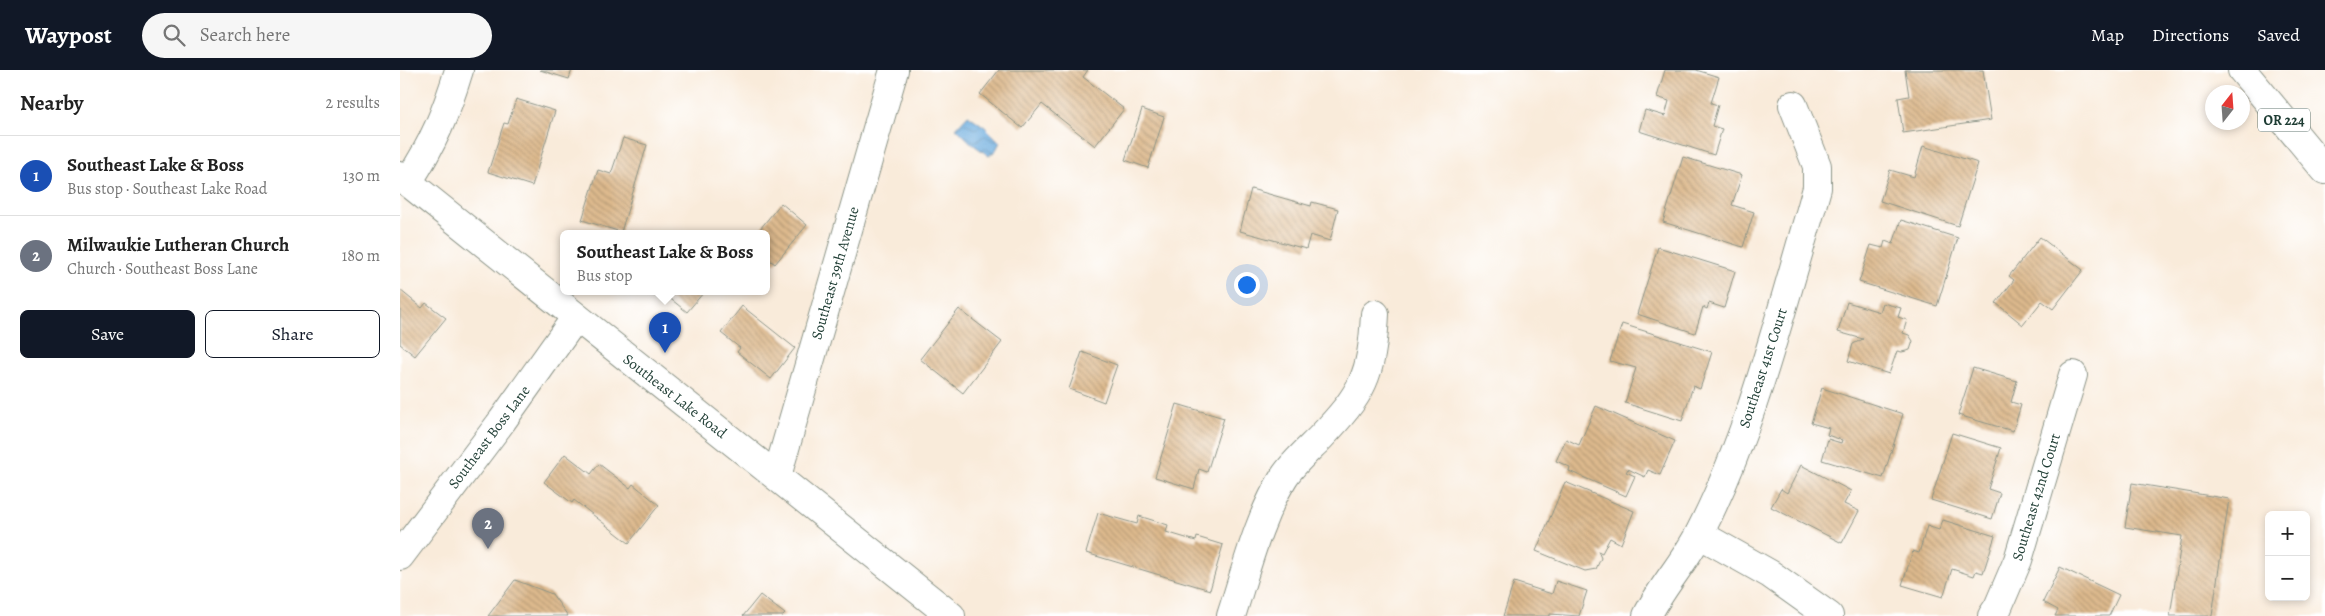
<!DOCTYPE html>
<meta charset="utf-8">
<style>
body{margin:0;font-family:Alegreya,serif;background:#f6f6f6;color:#222}
.controls{position:absolute;right:15px;bottom:15px;display:grid;overflow:hidden;border-radius:8px;box-shadow:0 2px 8px #0003}
.controls button{width:45px;height:45px;display:grid;place-items:center;padding:0;border:0;border-bottom:1px solid #e0e0e0;background:#fff;color:#222;font:25px sans-serif}
.compass{position:absolute;left:1805px;top:15px;width:45px;height:45px;border-radius:50%;background:#fff;box-shadow:0 2px 8px #0003;rotate:17deg}
.you{position:absolute;left:846px;top:214px;width:18px;height:18px;margin:-12px;border:4px solid #fff;border-radius:50%;background:#1a73e8;box-shadow:0 0 0 8px #1a73e833}
.badge{display:grid;place-items:center;width:32px;height:32px;border-radius:50%;background:#111827;color:#fff;font-size:16px;font-weight:700}
.pin{position:absolute;translate:-50% -41px;filter:drop-shadow(0 1px 2px #0008)}
.pin::after{content:'';position:absolute;top:26px;width:18px;height:15px;background:inherit;clip-path:polygon(0 0,100% 0,50% 100%)}
.popup{position:absolute;left:160px;top:160px;width:210px;height:65px;box-sizing:border-box;display:grid;place-content:center;border-radius:8px;background:#fff;filter:drop-shadow(0 1px 4px #0005);font-size:16px;white-space:nowrap;color:#767676}
.popup b{font-size:19px;color:#222}
.popup::after{content:'';position:absolute;left:50%;top:100%;margin-left:-10px;border:10px solid transparent;border-top-color:#fff}
.list{margin:0;padding:0;list-style:none}
h2{display:flex;justify-content:space-between;align-items:center;height:65px;margin:0;padding:0 20px;font-size:21px}
h2 small{font-size:16px;font-weight:400;color:#767676}
.list li{display:grid;grid-template-columns:32px 1fr auto;gap:15px;align-items:center;box-sizing:border-box;height:80px;padding:0 20px;border-top:1px solid #e0e0e0}
.list b{display:block;font-size:19px;white-space:nowrap}
.list p{margin:0;font-size:16px;white-space:nowrap;color:#767676}
.list em{font-size:16px;font-style:normal;color:#767676}
.actions{display:flex;gap:10px;padding:15px 20px}
.actions a{flex:1;padding:11px 0;border:1px solid #111827;border-radius:8px;text-align:center;font-size:18px;color:#111827}
.actions .main{background:#111827;color:#fff}
.icon{flex:none;width:28px;height:28px;fill:none;stroke:currentColor;stroke-width:2;stroke-linecap:round;stroke-linejoin:round}
.map{position:relative;flex:none;width:1925px;height:546px;overflow:hidden}
header{display:flex;align-items:center;gap:30px;box-sizing:border-box;height:70px;padding:0 25px;background:#111827;color:#fff}
header strong{font-size:24px}
nav{display:flex;gap:28px;margin-inline-start:auto;font-size:18px}
.search{width:350px;height:45px;background:#f6f6f6;display:flex;align-items:center;gap:12px;box-sizing:border-box;padding:0 18px;border-radius:28px;color:#767676;font-size:19px}
main{display:flex}
aside{flex:1;background:#fff}
.map>svg:first-child{display:block}
.water{fill:url(#water-waves);stroke:#447488}
.building{fill:url(#building-back-hatch)}
.lines{fill:none;stroke-linecap:round;stroke-linejoin:round}
.minor-casing{stroke:#8c9487;stroke-width:30}
.secondary-casing{stroke:#8c9487;stroke-width:30}
.trunk-casing{stroke:#8c9487;stroke-width:30}
.minor{stroke:#fff;stroke-width:28}
.secondary{stroke:#fff;stroke-width:28}
.trunk{stroke:#fff;stroke-width:28}
.labels{text-anchor:middle;stroke-width:5;stroke-linejoin:round;paint-order:stroke}
.shield{fill:#fff;stroke:#627771;stroke-width:1}
.shield-label{font-size:14px;font-weight:bold;fill:#1f3d34}
.street-label{font-size:15px;fill:#1f3d34;stroke:#fff}
</style>
<header>
<strong>Waypost</strong>
<div class="search"><svg class="icon" aria-label="search" viewBox="0 0 24 24"><circle cx="10" cy="10" r="6"/><path d="M15 15l6 6"/></svg>Search here</div>
<nav><a>Map</a><a>Directions</a><a>Saved</a></nav>
</header>
<main>
<aside>
<h2>Nearby<small>2 results</small></h2>
<ul class="list">
<li><span class="badge" style="background:#1a4fb4">1</span><div><b>Southeast Lake &amp; Boss</b><p>Bus stop · Southeast Lake Road</p></div><em>130 m</em></li>
<li><span class="badge" style="background:#6b7280">2</span><div><b>Milwaukie Lutheran Church</b><p>Church · Southeast Boss Lane</p></div><em>180 m</em></li>
</ul>
<div class="actions"><a class="main">Save</a><a>Share</a></div>
</aside>
<div class="map">
<svg width="1925" height="546" viewBox="0 0 1925 546">
<defs>
<pattern id="water-waves" width="16" height="10" patternUnits="userSpaceOnUse" patternTransform="scale(1.25)"><rect width="16" height="10" fill="#69aadd"/><path d="M0 5q4-4 8 0t8 0" fill="none" stroke="#568cb4"/></pattern>
<pattern id="building-back-hatch" width="6" height="6" patternUnits="userSpaceOnUse" patternTransform="scale(1.25)"><rect width="6" height="6" fill="#ddb98d"/><path d="M-1 5l2 2M0 0l6 6M5-1l2 2" fill="none" stroke="#b39874"/></pattern>
</defs>
<rect width="100%" height="100%" fill="#fff"/>
<filter id="ink" filterUnits="userSpaceOnUse"><feTurbulence type="fractalNoise" baseFrequency=".02" numOctaves="2"/><feDisplacementMap in="SourceGraphic" scale="10" xChannelSelector="R" yChannelSelector="G"/><feConvolveMatrix kernelMatrix="1 2 1 2 8 2 1 2 1" color-interpolation-filters="sRGB"/></filter>
<filter id="wash" filterUnits="userSpaceOnUse"><feTurbulence type="fractalNoise" baseFrequency=".0096" numOctaves="4" result="noise"/><feDisplacementMap in="SourceGraphic" scale="20" xChannelSelector="R" yChannelSelector="G"/><feGaussianBlur stdDeviation="1.12" result="paint"/><feColorMatrix in="noise" values="0 0 0 0 0 0 0 0 0 0 0 0 0 0 0 0 0 1.4 0 .05"/><feComposite in="paint" operator="in"/></filter>
<g filter="url(#wash)">
<rect width="100%" height="100%" fill="#f9ebda"/>
<path class="water" d="M 568,45 L 585,57 L 600,72 L 596,80 L 589,86 L 571,73 L 556,58 Z"/>
<g id="blocks">
<path class="building" d="M 140,0 L 172,0 L 169,9 Z
M 599,0 L 688,0 L 683,7 L 724,39 L 695,76 L 642,34 L 622,58 L 580,24 Z
M 1265,0 L 1296,0 L 1319,7 L 1311,33 L 1318,35 L 1312,56 L 1322,59 L 1314,85 L 1239,61 L 1245,40 L 1265,46 L 1269,31 L 1257,27 Z
M 1505,0 L 1583,0 L 1591,50 L 1503,63 L 1498,28 L 1509,26 Z
M 116,29 L 155,41 L 132,116 L 88,102 L 104,53 L 108,54 Z
M 742,39 L 764,47 L 748,98 L 725,90 Z
M 223,68 L 247,75 L 221,162 L 182,150 L 198,100 L 211,104 Z
M 1523,76 L 1578,93 L 1558,156 L 1480,131 L 1490,100 L 1514,107 Z
M 1283,87 L 1342,105 L 1332,135 L 1354,142 L 1343,177 L 1263,152 Z
M 851,119 L 911,136 L 912,132 L 938,139 L 930,171 L 910,165 L 906,179 L 840,161 Z
M 381,133 L 407,155 L 375,194 L 366,187 L 366,164 L 356,164 Z
M 1501,150 L 1558,168 L 1537,236 L 1459,212 L 1471,175 L 1483,178 L 1485,171 L 1493,174 Z
M 1640,167 L 1683,200 L 1653,239 L 1642,231 L 1623,255 L 1596,233 L 1614,210 L 1609,206 Z
M 1258,177 L 1335,201 L 1324,238 L 1309,233 L 1307,239 L 1303,237 L 1295,263 L 1237,244 Z
M 0,220 L 22,238 L 26,233 L 46,248 L 15,286 L 0,274 Z
M 262,222 L 304,222 L 287,242 Z
M 1447,232 L 1480,242 L 1483,233 L 1501,238 L 1498,247 L 1507,250 L 1503,263 L 1509,265 L 1513,271 L 1510,280 L 1502,282 L 1497,281 L 1489,304 L 1448,291 L 1453,274 L 1463,269 L 1438,262 Z
M 342,236 L 395,278 L 371,309 L 337,282 L 340,278 L 321,263 Z
M 559,239 L 602,272 L 563,323 L 520,289 Z
M 1222,254 L 1312,282 L 1300,319 L 1293,316 L 1282,351 L 1225,333 L 1236,298 L 1210,291 Z
M 682,282 L 717,295 L 704,332 L 669,319 Z
M 1573,298 L 1617,311 L 1611,332 L 1621,335 L 1613,361 L 1558,345 Z
M 1422,318 L 1503,344 L 1483,408 L 1422,390 L 1428,369 L 1441,373 L 1442,370 L 1427,365 L 1429,358 L 1411,353 Z
M 777,334 L 824,348 L 807,402 L 799,399 L 794,419 L 755,407 Z
M 1196,336 L 1275,371 L 1260,405 L 1248,400 L 1245,407 L 1228,399 L 1226,402 L 1235,406 L 1226,426 L 1169,401 L 1170,397 L 1156,391 L 1166,369 L 1179,375 Z
M 1552,363 L 1601,378 L 1588,419 L 1600,423 L 1592,449 L 1531,430 Z
M 165,384 L 191,404 L 199,394 L 230,418 L 233,414 L 259,435 L 229,473 L 174,430 L 172,433 L 144,412 Z
M 1401,395 L 1451,421 L 1444,434 L 1459,441 L 1442,473 L 1371,437 L 1381,419 L 1387,423 Z
M 1165,412 L 1234,441 L 1221,474 L 1210,468 L 1202,483 L 1198,481 L 1201,488 L 1196,499 L 1185,501 L 1136,481 Z
M 1732,413 L 1829,429 L 1812,546 L 1770,546 L 1782,466 L 1725,457 Z
M 698,443 L 737,454 L 739,446 L 768,455 L 766,462 L 796,471 L 797,467 L 823,475 L 810,520 L 686,483 Z
M 1543,450 L 1595,466 L 1583,503 L 1576,501 L 1574,506 L 1552,499 L 1543,527 L 1502,515 L 1513,481 L 1519,483 L 1527,456 L 1539,460 Z
M 1660,497 L 1719,525 L 1709,546 L 1655,546 L 1658,540 L 1643,532 Z
M 115,510 L 152,524 L 168,546 L 88,546 Z
M 1156,511 L 1187,521 L 1179,546 L 1150,544 L 1150,546 L 1103,546 L 1114,512 L 1152,524 Z
M 360,525 L 385,544 L 383,546 L 343,546 Z"/>
</g>
</g>
<g filter="url(#ink)">
<use href="#blocks" fill-opacity="0" stroke="#8c9487" stroke-width="1"/>
<g class="lines">
<defs>
<path id="minor" d="M 8,112 C 33,74 46,43 59,0
M 377,406 L 494,0
M 1299,464 L 1370,504 L 1429,546
M 0,486 L 102,351 L 176,247
M 831,546 C 846,500 858,449 884,407 C 893,393 908,380 920,368 C 963,323 972,306 975,244
M 1247,546 C 1262,516 1285,492 1300,462 C 1351,362 1378,251 1410,143 L 1417,118 L 1417,96 L 1393,35
M 1592,546 L 1598,537 L 1618,490 L 1673,305"/>
<path id="secondary" d="M 0,106 L 551,546"/>
<path id="trunk" d="M 1842,0 L 1925,100"/>
</defs>
<use href="#minor" class="minor-casing"/>
<use href="#secondary" class="secondary-casing"/>
<use href="#trunk" class="trunk-casing"/>
<use href="#minor" class="minor"/>
<use href="#secondary" class="secondary"/>
<use href="#trunk" class="trunk"/>
</g>
</g>
<g class="labels">
<rect class="shield" x="1858" y="38.5" width="52" height="23" rx="4"/>
<g class="shield-label">
<text x="1884" y="55">OR 224</text>
</g>
<g class="street-label">
<text transform="translate(435 203) rotate(-74)" y="5">Southeast 39th Avenue</text>
<text transform="translate(1363 298) rotate(-72)" y="5">Southeast 41st Court</text>
<text transform="translate(275 326) rotate(38)" y="5">Southeast Lake Road</text>
<text transform="translate(89 367) rotate(-53)" y="5">Southeast Boss Lane</text>
<text transform="translate(1636 427) rotate(-73)" y="5">Southeast 42nd Court</text>
</g>
</g>
</svg>
<div class="controls">
<button>+</button>
<button>−</button>
</div>
<svg class="compass" viewBox="-18 -18 36 36"><path d="M0-13l5 13h-10z" fill="#e53935"/><path d="M0 13l5-13h-10z" fill="#767676"/></svg>
<div class="you"></div>
<div class="pin badge" style="left:265px;top:283px;background:#1a4fb4">1</div>
<div class="popup"><b>Southeast Lake &amp; Boss</b>Bus stop</div>
<div class="pin badge" style="left:88px;top:479px;background:#6b7280">2</div>
</div>
</main>
